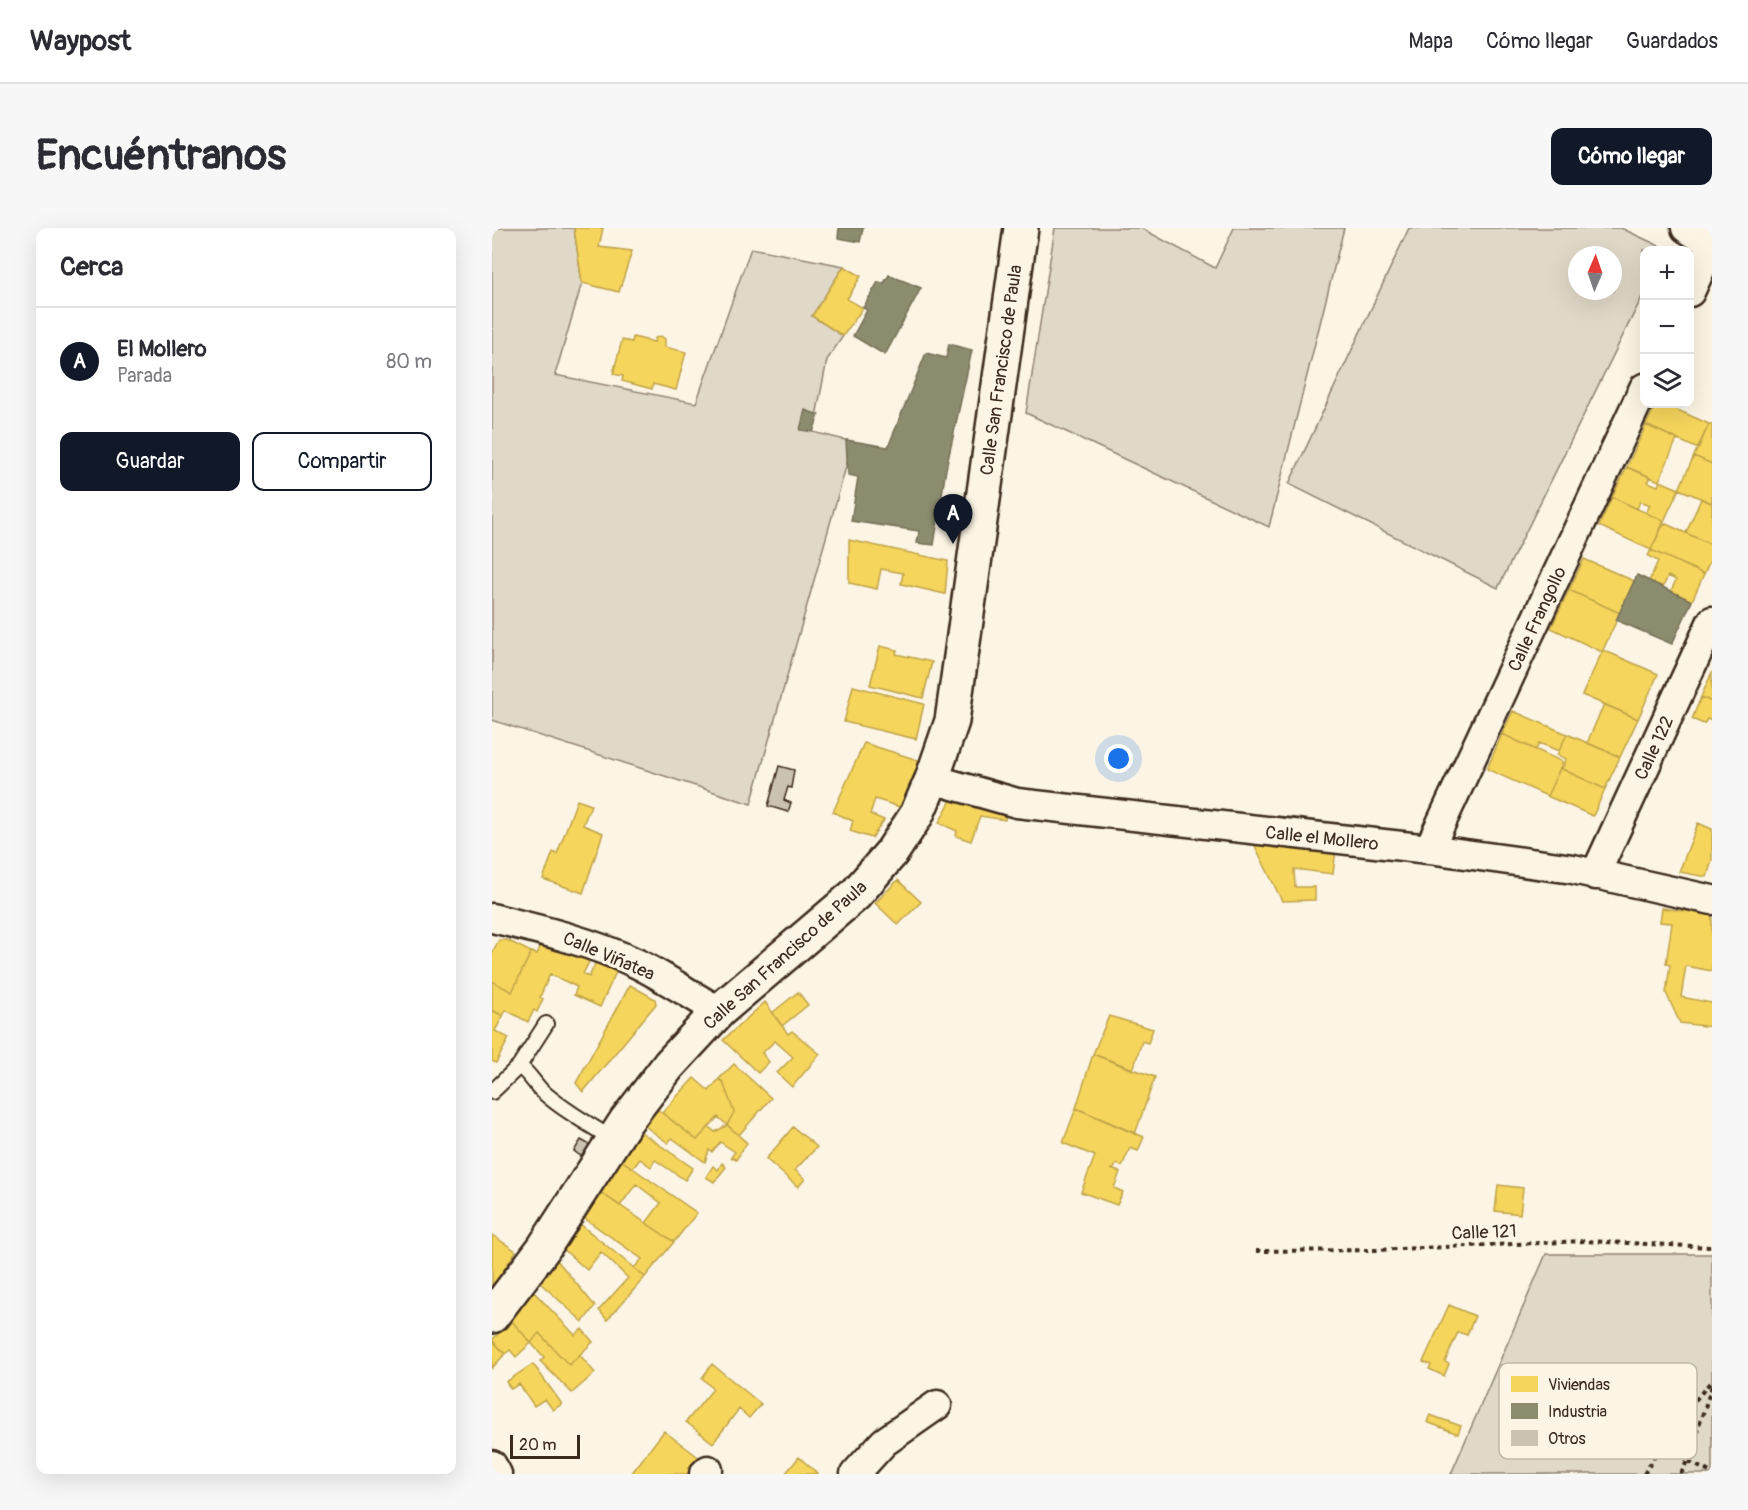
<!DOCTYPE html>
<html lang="es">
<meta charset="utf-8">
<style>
body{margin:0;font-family:Pangolin,sans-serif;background:#f7f7f7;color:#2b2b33}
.controls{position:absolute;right:18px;top:18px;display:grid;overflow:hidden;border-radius:12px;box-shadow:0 6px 24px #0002}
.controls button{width:54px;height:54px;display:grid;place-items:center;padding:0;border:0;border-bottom:2px solid #e1e1e2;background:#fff;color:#2b2b33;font:30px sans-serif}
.compass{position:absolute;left:1076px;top:18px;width:54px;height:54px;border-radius:50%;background:#fff;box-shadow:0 6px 24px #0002;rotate:2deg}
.scale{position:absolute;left:18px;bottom:15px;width:70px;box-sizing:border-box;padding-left:6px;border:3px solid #3b2a1e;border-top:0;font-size:16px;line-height:21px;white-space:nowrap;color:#3b2a1e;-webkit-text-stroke:4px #fcf5e5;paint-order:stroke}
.you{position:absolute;left:627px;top:531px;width:21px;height:21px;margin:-15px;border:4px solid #fff;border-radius:50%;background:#1a73e8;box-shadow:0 0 0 9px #1a73e833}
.badge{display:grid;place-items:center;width:39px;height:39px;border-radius:50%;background:#111827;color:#fff;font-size:20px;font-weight:700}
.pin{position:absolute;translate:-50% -50px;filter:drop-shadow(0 2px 3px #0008)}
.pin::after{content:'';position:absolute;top:32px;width:21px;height:18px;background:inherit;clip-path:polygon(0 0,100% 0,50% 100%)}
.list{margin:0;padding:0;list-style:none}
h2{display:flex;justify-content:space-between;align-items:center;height:78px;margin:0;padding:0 24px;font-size:26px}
h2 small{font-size:20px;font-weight:400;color:#7c7c81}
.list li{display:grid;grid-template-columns:39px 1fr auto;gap:18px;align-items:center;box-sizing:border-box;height:108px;padding:0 24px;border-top:2px solid #e1e1e2}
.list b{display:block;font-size:22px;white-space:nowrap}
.list p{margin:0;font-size:20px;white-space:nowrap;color:#7c7c81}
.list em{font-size:20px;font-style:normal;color:#7c7c81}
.actions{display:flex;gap:12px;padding:18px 24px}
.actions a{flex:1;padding:14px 0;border:2px solid #111827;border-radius:12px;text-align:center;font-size:21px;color:#111827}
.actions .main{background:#111827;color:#fff}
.icon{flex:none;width:33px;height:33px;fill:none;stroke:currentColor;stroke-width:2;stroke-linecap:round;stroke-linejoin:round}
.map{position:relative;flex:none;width:1220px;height:1246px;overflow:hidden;border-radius:12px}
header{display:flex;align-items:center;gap:36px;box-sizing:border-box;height:84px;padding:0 30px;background:#fff;border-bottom:2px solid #e1e1e2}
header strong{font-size:28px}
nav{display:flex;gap:33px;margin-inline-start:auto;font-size:21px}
.intro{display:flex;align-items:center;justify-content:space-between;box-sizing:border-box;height:144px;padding:0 36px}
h1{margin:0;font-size:42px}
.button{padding:15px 27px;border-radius:12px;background:#111827;color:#fff;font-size:21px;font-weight:700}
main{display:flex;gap:36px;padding:0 36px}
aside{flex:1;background:#fff;border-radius:12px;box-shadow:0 6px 24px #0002}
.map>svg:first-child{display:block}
.green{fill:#e0d8c8;stroke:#8e8173;stroke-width:1.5;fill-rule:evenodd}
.homes{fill:#f6d55c;stroke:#bea249;stroke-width:1.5}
.industry{fill:#8c8c6e;stroke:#746f56;stroke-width:1.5}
.building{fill:#ccc2b3;stroke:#3b2a1e;stroke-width:1.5}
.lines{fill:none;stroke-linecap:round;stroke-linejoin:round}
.service-casing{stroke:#3b2a1e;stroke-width:18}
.minor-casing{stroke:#3b2a1e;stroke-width:33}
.secondary-casing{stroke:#3b2a1e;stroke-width:38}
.path{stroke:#3b2a1e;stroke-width:4;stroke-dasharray:4.5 4.5;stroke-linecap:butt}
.service{stroke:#fcf5e5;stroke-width:14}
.minor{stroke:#fcf5e5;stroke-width:28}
.secondary{stroke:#fcf5e5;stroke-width:33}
.labels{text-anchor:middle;stroke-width:6;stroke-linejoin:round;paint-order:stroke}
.street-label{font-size:18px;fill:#3b2a1e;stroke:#fcf5e5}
.key{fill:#fcf5e5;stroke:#c2b8a9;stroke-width:1.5}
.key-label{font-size:16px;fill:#3b2a1e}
</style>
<header>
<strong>Waypost</strong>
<nav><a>Mapa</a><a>Cómo llegar</a><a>Guardados</a></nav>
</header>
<div class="intro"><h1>Encuéntranos</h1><a class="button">Cómo llegar</a></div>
<main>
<aside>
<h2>Cerca<small></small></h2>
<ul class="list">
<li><span class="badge">A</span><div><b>El Mollero</b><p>Parada</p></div><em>80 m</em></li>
</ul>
<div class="actions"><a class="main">Guardar</a><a>Compartir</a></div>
</aside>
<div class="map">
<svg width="1220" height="1246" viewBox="0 0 1220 1246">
<rect width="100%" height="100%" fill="#fcf5e5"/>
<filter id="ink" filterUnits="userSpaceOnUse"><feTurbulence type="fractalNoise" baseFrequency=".0167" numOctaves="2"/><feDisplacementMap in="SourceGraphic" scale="12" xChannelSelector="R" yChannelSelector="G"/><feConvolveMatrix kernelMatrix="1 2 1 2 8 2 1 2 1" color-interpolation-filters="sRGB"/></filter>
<g filter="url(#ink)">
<path class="green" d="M 0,0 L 82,0 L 90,55 L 63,147 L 204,175 L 259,20 L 352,38 L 320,88 L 351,108 L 335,132 L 321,204 L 361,214 L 259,576 L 0,492 Z
M 563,0 L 649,0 L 723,40 L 742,0 L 852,0 L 777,299 L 534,185 Z
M 917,0 L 1129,0 L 1174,21 L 1152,22 L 1152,65 L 1006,360 L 797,256 ZM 1085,27 L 1121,27 L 1121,63 L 1085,63 Z
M 1054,1026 L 1220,1026 L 1220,1246 L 959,1246 Z"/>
<path class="homes" d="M 82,0 L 111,0 L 107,19 L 140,23 L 127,64 L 90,55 Z
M 352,38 L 369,48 L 355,71 L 371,80 L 351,108 L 320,88 Z
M 169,108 L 173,111 L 173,119 L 194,124 L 184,162 L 161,156 L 160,161 L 130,153 L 131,148 L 121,146 L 130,112 L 140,114 L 141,109 L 162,114 L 163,110 Z
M 1164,176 L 1172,176 L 1217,196 L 1206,221 L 1154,197 Z
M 1217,196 L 1220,197 L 1220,236 L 1202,228 Z
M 1154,197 L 1185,211 L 1167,253 L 1135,239 Z
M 1202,228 L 1220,236 L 1220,275 L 1187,261 Z
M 1135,239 L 1159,249 L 1156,254 L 1166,258 L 1168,253 L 1187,261 L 1172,293 L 1154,285 L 1158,277 L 1148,273 L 1145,281 L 1120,269 Z
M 1120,269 L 1172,293 L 1159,322 L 1107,298 Z
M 1209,271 L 1220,275 L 1220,317 L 1194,305 Z
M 1172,295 L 1220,317 L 1220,328 L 1212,346 L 1159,322 Z
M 357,312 L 456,333 L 453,366 L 409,356 L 411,345 L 389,341 L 385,361 L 357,355 Z
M 1159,322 L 1212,346 L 1200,373 L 1179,363 L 1184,352 L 1176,348 L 1171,359 L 1157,353 L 1166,333 L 1156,328 Z
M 1092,331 L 1142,353 L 1128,385 L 1077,362 Z
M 1077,362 L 1128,385 L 1110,424 L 1059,400 Z
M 388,418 L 405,422 L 404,426 L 440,434 L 431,470 L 378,457 Z
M 1111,422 L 1166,446 L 1146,491 L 1090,467 Z
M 1220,444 L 1220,474 L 1209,469 Z
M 361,458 L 432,476 L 424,511 L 352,494 Z
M 1209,469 L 1220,474 L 1220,493 L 1215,491 L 1212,496 L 1200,491 Z
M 1112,476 L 1146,491 L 1128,529 L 1095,515 Z
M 1021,483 L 1075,506 L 1067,523 L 1047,515 L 1044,522 L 1010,506 Z
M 1010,506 L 1071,534 L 1055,568 L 995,541 Z
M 1075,506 L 1128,529 L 1113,561 L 1070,541 L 1074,531 L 1065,527 Z
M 372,515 L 429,533 L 426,548 L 411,580 L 383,571 L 378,586 L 392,592 L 380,610 L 358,603 L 361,593 L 341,584 Z
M 1068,540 L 1113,561 L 1101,588 L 1055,568 Z
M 460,570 L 468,574 L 470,570 L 514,578 L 513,592 L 488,588 L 479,613 L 464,608 L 465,603 L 447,595 Z
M 85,572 L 99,577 L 91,597 L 111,605 L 91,665 L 51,651 L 61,624 L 65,626 Z
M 1206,595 L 1220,601 L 1220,632 L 1215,649 L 1187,644 Z
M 760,612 L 844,621 L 841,646 L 802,641 L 803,659 L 823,659 L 823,672 L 790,673 Z
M 406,652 L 429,674 L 406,697 L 383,675 Z
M 1170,680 L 1220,687 L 1220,743 L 1194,738 L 1189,769 L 1220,775 L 1220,799 L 1188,795 L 1174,765 L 1178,737 L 1174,736 L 1180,695 L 1168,694 Z
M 7,712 L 15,712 L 39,724 L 20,764 L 0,753 L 0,725 Z
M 49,717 L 98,732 L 91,746 L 97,749 L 104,734 L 124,744 L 108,779 L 82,767 L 85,759 L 58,746 L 48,769 L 51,771 L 45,784 L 42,782 L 36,794 L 14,782 L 11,788 L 0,782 L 0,753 L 20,764 L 39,724 L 45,726 Z
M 138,757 L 163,771 L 164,776 L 91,864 L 84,855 Z
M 306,764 L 316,777 L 290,798 L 280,785 Z
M 273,774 L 296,806 L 300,803 L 328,826 L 300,859 L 285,845 L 301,829 L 283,813 L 270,825 L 277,834 L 266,845 L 231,812 Z
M 0,782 L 11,788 L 3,803 L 17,810 L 4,835 L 0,833 Z
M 617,788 L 661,801 L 656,815 L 650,813 L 641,842 L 601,826 Z
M 601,826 L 663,849 L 643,906 L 584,880 Z
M 242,836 L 279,870 L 247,907 L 235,897 L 242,884 L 231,854 L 227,851 Z
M 202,850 L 217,863 L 227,851 L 231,854 L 242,884 L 235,897 L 226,889 L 205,912 L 170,885 Z
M 164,880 L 205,912 L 217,899 L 223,904 L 235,897 L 255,915 L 244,932 L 239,929 L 243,924 L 228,914 L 220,924 L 217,922 L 213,934 L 180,910 L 176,915 L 153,898 Z
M 584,880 L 652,909 L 646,923 L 638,920 L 630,938 L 624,936 L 622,941 L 619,941 L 628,944 L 622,960 L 631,964 L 625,977 L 589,964 L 603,928 L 571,915 Z
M 301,899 L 325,919 L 303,942 L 313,951 L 306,959 L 274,931 Z
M 149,904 L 201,940 L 193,952 L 163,932 L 159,939 L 148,931 L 141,940 L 129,932 Z
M 129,932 L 205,985 L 182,1014 L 154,995 L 169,975 L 144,956 L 128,978 L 108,964 Z
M 230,935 L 234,939 L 222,954 L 214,949 L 221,938 L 226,942 Z
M 1006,957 L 1031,960 L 1028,986 L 1003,983 Z
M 108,964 L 182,1014 L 153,1049 L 142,1040 L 150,1031 L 92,990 Z
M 88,996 L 153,1049 L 115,1092 L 107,1082 L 136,1050 L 109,1024 L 95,1042 L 71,1021 Z
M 0,1007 L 24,1023 L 0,1061 Z
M 64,1031 L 103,1078 L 91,1094 L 47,1054 Z
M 41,1063 L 83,1107 L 90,1101 L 101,1114 L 77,1137 L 47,1105 L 39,1115 L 19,1092 Z
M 957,1077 L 983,1088 L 975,1107 L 966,1104 L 953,1134 L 957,1136 L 952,1148 L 937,1141 L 939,1137 L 931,1134 Z
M 19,1092 L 39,1115 L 24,1129 L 18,1122 L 13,1126 L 0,1112 Z
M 47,1105 L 77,1137 L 88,1127 L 103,1145 L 80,1165 L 48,1133 L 52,1129 L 39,1115 Z
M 0,1112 L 13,1126 L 0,1140 Z
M 41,1136 L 70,1176 L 61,1182 L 53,1171 L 42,1178 L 27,1156 L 19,1161 L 14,1154 Z
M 220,1136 L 269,1176 L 257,1190 L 247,1181 L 221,1215 L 194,1194 L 221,1161 L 210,1150 Z
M 938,1187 L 969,1198 L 966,1206 L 935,1194 Z
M 172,1203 L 209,1231 L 196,1246 L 139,1246 Z
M 307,1229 L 326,1246 L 293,1246 Z"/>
<path class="industry" d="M 347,0 L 371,0 L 368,14 L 346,10 Z
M 397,47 L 429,60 L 393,127 L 361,108 L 375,82 L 371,80 L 386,54 L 392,55 Z
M 457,116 L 480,122 L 454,241 L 442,317 L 425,315 L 427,303 L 359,293 L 366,249 L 356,247 L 354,212 L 396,219 L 434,125 L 454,130 Z
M 313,182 L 327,187 L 321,204 L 308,202 Z
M 1145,347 L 1200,373 L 1180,416 L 1124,392 Z"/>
<path class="building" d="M 287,538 L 302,542 L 299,560 L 296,559 L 292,572 L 299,575 L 296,584 L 276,578 Z
M 89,912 L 98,917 L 90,929 L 82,923 Z"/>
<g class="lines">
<defs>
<path id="service" d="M 27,838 C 37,845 42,855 50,863 C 71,882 98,897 122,912
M 0,864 L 27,838 L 54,796"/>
<path id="minor" d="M 1194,0 L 1220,16
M 1198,64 L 1220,16
M 440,551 L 525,575 L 937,621 L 1081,641 L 1220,672
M 937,621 L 1152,160
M 1103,647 L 1220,393
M 0,690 C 50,702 100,714 146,736 C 174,750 200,768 227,783
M 0,1237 L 5,1246
M 212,1246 L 216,1242
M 363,1246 L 392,1214 L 445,1177"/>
<path id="secondary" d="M 0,1088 L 51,1021 L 134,893 L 177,837 L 227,783 L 363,667 L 400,624 L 425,586 L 440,551 L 460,493 L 529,0"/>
</defs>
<use href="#service" class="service-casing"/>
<use href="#minor" class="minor-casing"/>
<use href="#secondary" class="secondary-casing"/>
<path class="path" d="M 764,1023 L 883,1022 L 1093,1013 L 1220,1019
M 1220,1158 L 1195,1233 L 1220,1245
M 1152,1246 L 1179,1202 L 1220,1152
M 1189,1246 L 1195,1233"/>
<use href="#service" class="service"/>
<use href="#minor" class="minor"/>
<use href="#secondary" class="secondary"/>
</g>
</g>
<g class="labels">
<g class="street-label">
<text transform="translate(509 142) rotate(-82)" y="6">Calle San Francisco de Paula</text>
<text transform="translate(1045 391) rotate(-65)" y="6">Calle Frangollo</text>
<text transform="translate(1162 520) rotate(-65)" y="6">Calle 122</text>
<text transform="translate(830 610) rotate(6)" y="6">Calle el Mollero</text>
<text transform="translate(293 727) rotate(-42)" y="6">Calle San Francisco de Paula</text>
<text transform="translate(117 728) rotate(23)" y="6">Calle Viñatea</text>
<text transform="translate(992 1004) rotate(-2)" y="6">Calle 121</text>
</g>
</g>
<rect x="1007" y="1135" width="198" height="96" rx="9" class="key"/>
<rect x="1019" y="1148" width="27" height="16" fill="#f6d55c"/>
<rect x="1019" y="1175" width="27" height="16" fill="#8c8c6e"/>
<rect x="1019" y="1202" width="27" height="16" fill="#ccc2b3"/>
<g class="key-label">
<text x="1056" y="1162">Viviendas</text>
<text x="1056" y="1189">Industria</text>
<text x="1056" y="1216">Otros</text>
</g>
</svg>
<div class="controls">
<button>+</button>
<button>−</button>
<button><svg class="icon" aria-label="layers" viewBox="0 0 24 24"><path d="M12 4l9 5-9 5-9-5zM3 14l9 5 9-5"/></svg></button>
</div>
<svg class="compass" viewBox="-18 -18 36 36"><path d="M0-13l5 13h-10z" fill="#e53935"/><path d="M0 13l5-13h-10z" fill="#7c7c81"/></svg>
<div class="scale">20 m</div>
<div class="you"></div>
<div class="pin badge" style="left:461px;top:316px">A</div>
</div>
</main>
